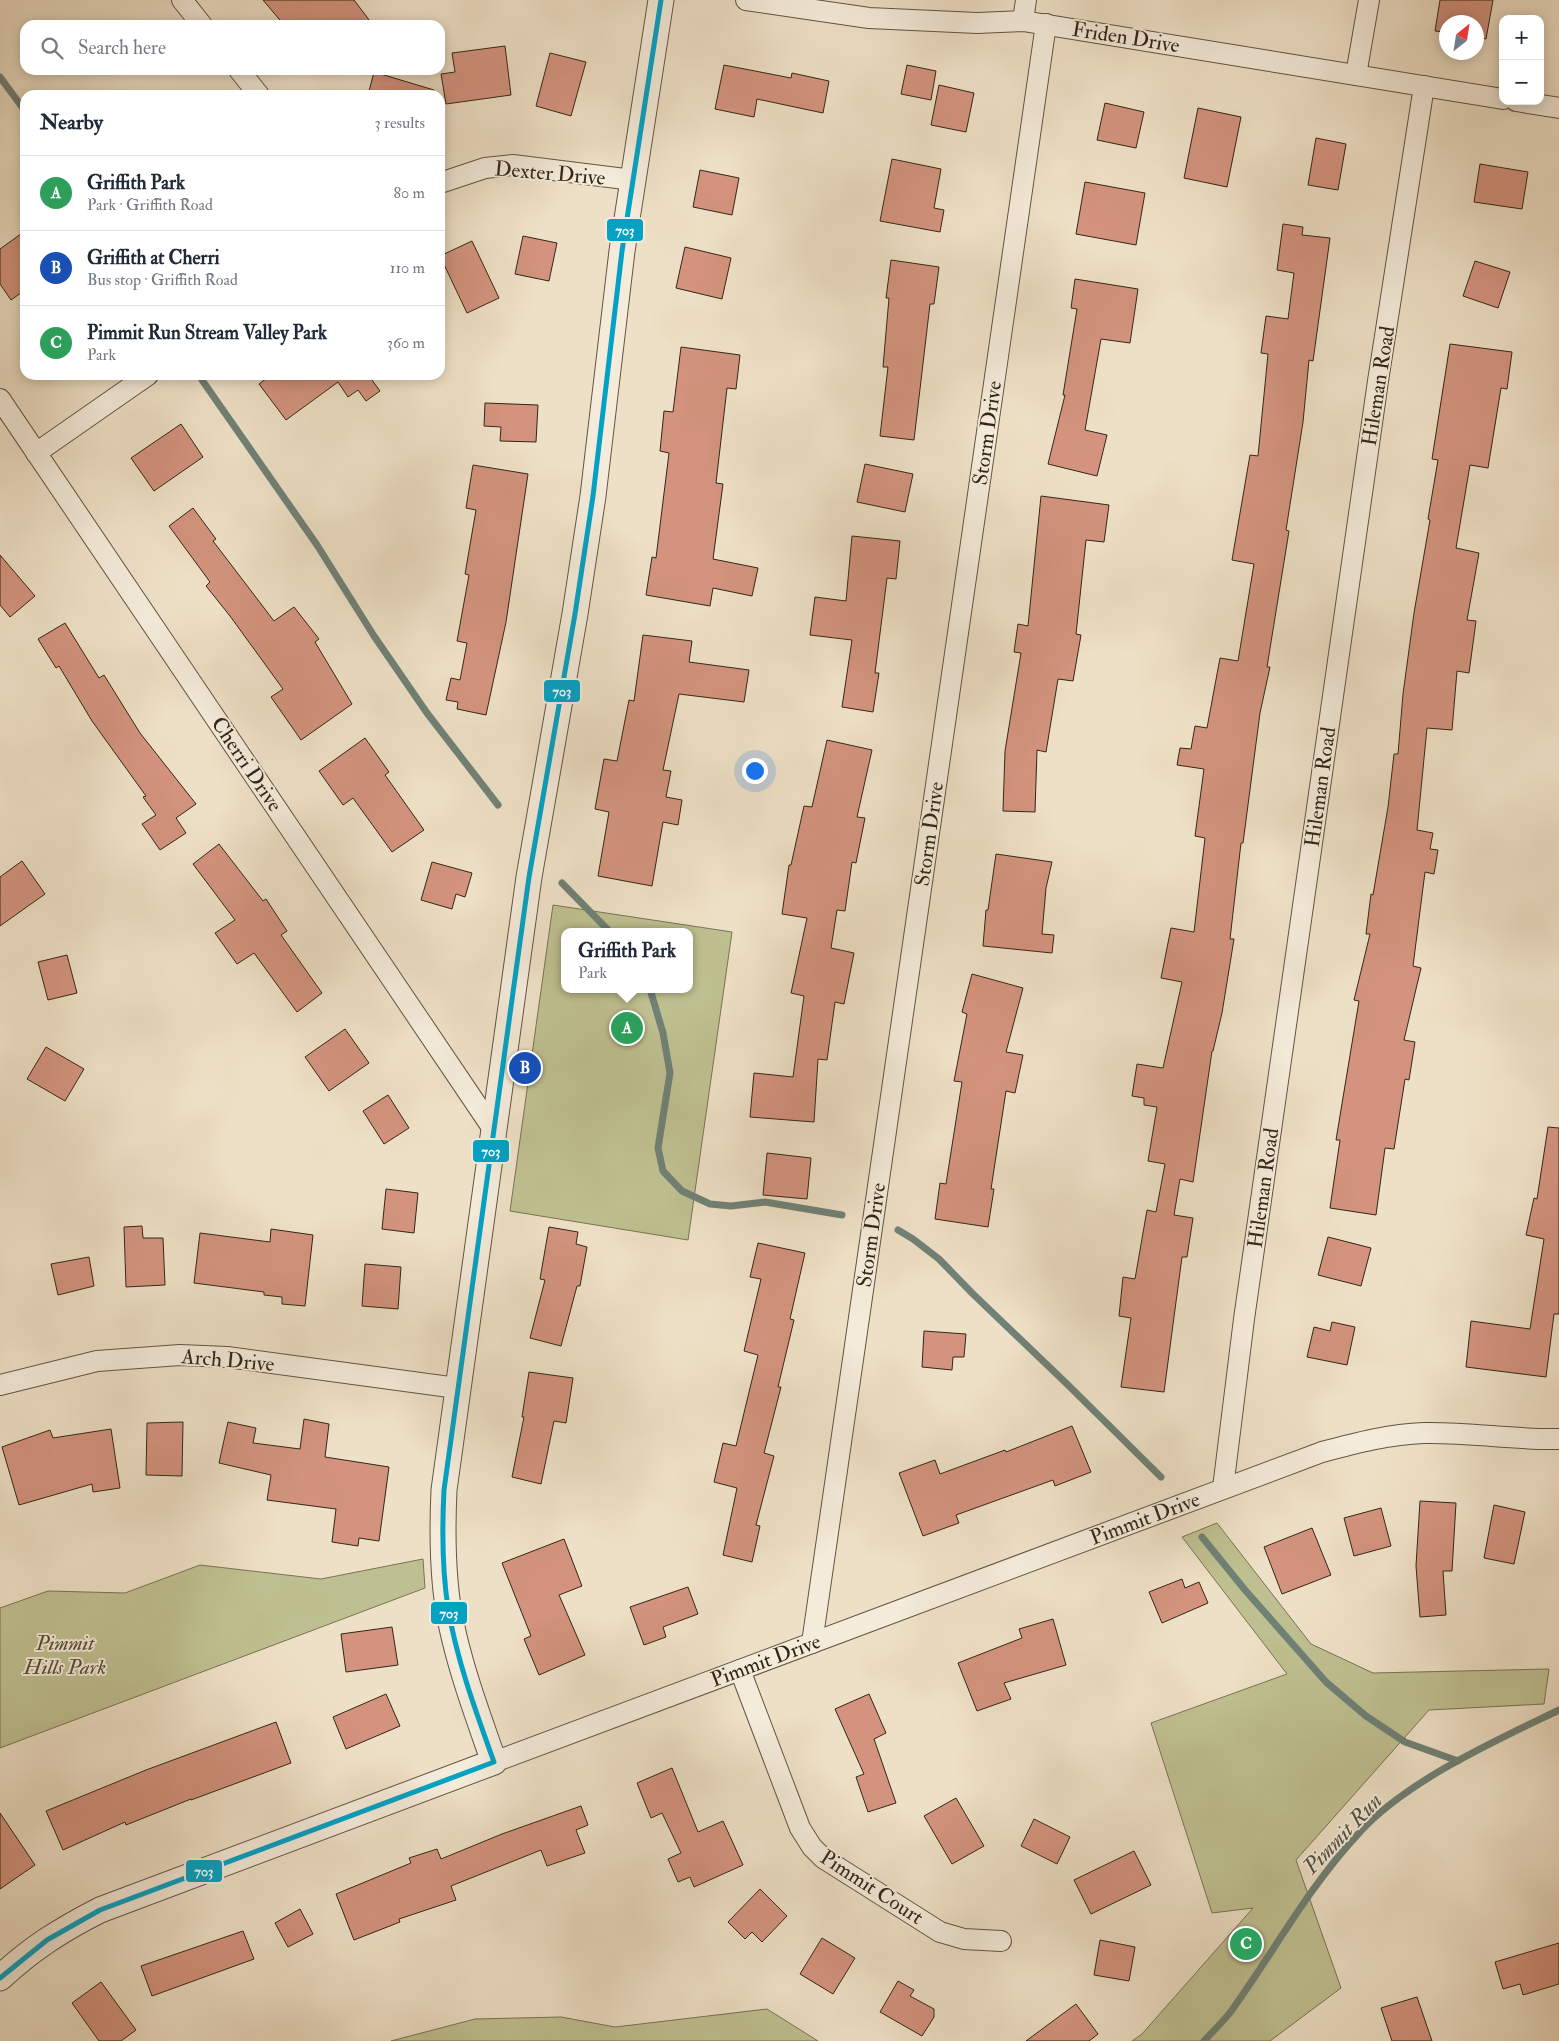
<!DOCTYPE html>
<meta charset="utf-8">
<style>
body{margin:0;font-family:"IM FELL Double Pica",serif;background:#f2f2f3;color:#1f2937}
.controls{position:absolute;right:15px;top:15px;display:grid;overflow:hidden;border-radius:10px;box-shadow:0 2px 12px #0003}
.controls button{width:45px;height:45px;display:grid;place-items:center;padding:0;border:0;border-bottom:1px solid #e0e1e3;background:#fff;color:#1f2937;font:25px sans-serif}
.compass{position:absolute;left:1439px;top:15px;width:45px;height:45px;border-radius:50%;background:#fff;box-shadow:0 2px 12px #0003;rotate:30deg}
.you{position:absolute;left:754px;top:770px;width:18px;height:18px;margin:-12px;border:4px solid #fff;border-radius:50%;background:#1a73e8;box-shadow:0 0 0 8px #1a73e833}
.badge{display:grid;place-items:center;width:32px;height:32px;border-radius:50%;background:#ea580c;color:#fff;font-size:16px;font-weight:700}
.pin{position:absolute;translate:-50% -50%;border:2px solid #fff;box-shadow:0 1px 5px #0006}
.popup{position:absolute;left:561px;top:928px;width:132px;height:65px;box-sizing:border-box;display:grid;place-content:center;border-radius:10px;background:#fff;filter:drop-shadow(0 1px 4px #0005);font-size:16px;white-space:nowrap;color:#747a83}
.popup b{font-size:19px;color:#1f2937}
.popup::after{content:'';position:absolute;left:50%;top:100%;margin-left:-10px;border:10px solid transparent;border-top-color:#fff}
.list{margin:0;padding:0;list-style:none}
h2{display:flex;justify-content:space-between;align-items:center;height:65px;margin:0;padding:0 20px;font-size:21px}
h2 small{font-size:16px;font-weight:400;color:#747a83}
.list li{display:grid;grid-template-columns:32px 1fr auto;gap:15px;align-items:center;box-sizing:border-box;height:75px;padding:0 20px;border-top:1px solid #e0e1e3}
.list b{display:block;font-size:19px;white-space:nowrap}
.list p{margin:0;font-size:16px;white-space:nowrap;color:#747a83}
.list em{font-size:16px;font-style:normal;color:#747a83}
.icon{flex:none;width:28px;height:28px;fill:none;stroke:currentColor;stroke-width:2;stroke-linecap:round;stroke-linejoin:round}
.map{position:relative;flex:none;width:1559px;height:2041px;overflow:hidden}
.search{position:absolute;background:#fff;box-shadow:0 2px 12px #0003;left:20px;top:20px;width:425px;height:55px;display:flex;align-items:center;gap:12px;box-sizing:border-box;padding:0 18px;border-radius:15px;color:#747a83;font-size:19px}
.panel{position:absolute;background:#fff;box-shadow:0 2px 12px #0003;left:20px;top:90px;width:425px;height:290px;border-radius:15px}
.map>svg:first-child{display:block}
.green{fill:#bfc091;stroke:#797354;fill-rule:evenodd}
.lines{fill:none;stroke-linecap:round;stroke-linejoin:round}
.stream{stroke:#708176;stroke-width:7}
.building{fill:#d3937e;stroke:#332616}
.minor-casing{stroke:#625442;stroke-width:22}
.tertiary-casing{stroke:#625442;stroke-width:27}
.minor{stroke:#f4ebda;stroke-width:20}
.tertiary{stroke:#f4ebda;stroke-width:25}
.bus-1-casing{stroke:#f4ebda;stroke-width:9}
.bus-1{stroke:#03a2c5;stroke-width:5}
.labels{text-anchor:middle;stroke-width:4;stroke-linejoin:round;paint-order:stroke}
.street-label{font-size:21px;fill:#332616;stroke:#f4ebda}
.park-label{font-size:21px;font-style:italic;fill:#564c35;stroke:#f4ebda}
.water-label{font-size:22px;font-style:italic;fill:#525346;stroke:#f4ebda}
.line-badge{stroke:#f4ebda;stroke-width:2}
.badge-label{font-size:14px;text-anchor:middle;font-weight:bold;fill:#fff}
</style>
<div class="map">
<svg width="1559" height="2041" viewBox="0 0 1559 2041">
<rect width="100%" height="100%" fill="#eee0c6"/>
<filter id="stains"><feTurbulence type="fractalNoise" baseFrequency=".004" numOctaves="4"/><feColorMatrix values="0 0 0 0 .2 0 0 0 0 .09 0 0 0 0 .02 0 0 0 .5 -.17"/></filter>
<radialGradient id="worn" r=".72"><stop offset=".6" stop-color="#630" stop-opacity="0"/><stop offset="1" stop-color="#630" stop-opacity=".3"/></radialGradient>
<path class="green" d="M 553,905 L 732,932 L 688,1240 L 510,1211 ZM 564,932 L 690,932 L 690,989 L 564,989 Z
M 1217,1523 L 1311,1644 L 1373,1673 L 1549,1669 L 1544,1704 L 1429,1710 L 1296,1860 L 1341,1988 L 1270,2041 L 1132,2041 L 1142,2034 L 1253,1908 L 1212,1913 L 1151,1723 L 1287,1674 L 1182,1537 Z
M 423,1559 L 425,1588 L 0,1748 L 0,1608 L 48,1591 L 125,1593 L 200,1565 L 321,1579 Z
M 767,2009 L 818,2041 L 391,2041 L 475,2019 L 561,2017 L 615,2027 Z"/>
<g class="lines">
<path class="stream" d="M 0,77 L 25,111
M 202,380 L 317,545 L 374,636 L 427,713 L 498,805
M 562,883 L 610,932
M 650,989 L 663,1033 L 670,1073 L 658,1148 L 663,1171 L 682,1191 L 710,1204 L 731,1206 L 765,1202 L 842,1215
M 898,1230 L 913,1239 L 939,1259 L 972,1293 L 1066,1383 L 1161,1477
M 1202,1537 L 1245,1590 L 1326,1682 L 1366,1716 L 1405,1742 L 1458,1761
M 1204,2041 C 1213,2031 1224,2021 1232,2010 C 1275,1950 1309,1886 1360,1832 C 1406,1781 1497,1740 1559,1710"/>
</g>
<path class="building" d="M 263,0 L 354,0 L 373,25 L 284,25 Z
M 1440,0 L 1493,0 L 1486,39 L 1476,37 L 1476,22 L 1446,22 L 1446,32 L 1435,31 Z
M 505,46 L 511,95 L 446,104 L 441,74 L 455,72 L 452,53 Z
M 550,53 L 586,62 L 571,116 L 536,106 Z
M 724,65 L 791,78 L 792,73 L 829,81 L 823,113 L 757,99 L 754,117 L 715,109 Z
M 907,65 L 936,71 L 931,100 L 901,94 Z
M 374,72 L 434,90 L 433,95 L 368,95 Z
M 939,85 L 974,93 L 966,132 L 931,125 Z
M 1105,103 L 1144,112 L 1136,148 L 1097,140 Z
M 1198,108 L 1241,117 L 1227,187 L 1184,178 Z
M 1316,138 L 1346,144 L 1338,190 L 1308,185 Z
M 892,159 L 941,169 L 934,208 L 944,210 L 940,232 L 880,221 Z
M 1480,164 L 1528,172 L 1522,209 L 1474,202 Z
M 700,170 L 739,178 L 732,215 L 693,207 Z
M 1085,182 L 1145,193 L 1136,245 L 1076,234 Z
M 1283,224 L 1303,227 L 1302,235 L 1330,238 L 1313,361 L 1309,360 L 1303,422 L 1286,530 L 1289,531 L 1267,667 L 1270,667 L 1260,713 L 1243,843 L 1241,843 L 1230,939 L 1234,939 L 1222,1013 L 1213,1051 L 1212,1051 L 1193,1182 L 1180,1179 L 1174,1215 L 1193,1218 L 1187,1257 L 1182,1257 L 1164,1392 L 1121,1387 L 1131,1318 L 1119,1316 L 1123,1277 L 1135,1279 L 1147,1210 L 1156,1212 L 1165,1164 L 1148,1161 L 1157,1107 L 1144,1105 L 1144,1098 L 1132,1096 L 1137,1064 L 1163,1068 L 1182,982 L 1161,978 L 1171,928 L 1194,932 L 1205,838 L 1195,836 L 1204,769 L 1177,765 L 1180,748 L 1191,749 L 1195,726 L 1207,728 L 1220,658 L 1238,661 L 1254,564 L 1232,560 L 1250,455 L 1258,456 L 1268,354 L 1261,353 L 1266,316 L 1288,319 L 1294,273 L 1277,270 Z
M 25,231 L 25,290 L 11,300 L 0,284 L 0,249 Z
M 523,236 L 557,243 L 549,281 L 515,274 Z
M 472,241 L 499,298 L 467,313 L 440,256 Z
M 685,247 L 731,258 L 722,299 L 676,288 Z
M 891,260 L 939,267 L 934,304 L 930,304 L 914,440 L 880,436 L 888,367 L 883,367 L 889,298 L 886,298 Z
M 1475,261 L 1510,272 L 1498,308 L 1463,296 Z
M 1075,279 L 1138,289 L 1130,343 L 1101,339 L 1085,430 L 1107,435 L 1097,476 L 1048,464 L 1065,395 L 1063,395 L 1077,309 L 1071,308 Z
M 1450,344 L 1512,352 L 1507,389 L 1501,388 L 1488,468 L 1470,465 L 1456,548 L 1479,553 L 1467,620 L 1476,621 L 1469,673 L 1457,671 L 1452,730 L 1427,728 L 1417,830 L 1433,833 L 1430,849 L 1438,850 L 1434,874 L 1425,872 L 1413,966 L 1421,968 L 1404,1040 L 1415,1042 L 1409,1080 L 1405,1079 L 1394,1149 L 1385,1148 L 1376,1215 L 1330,1208 L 1340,1140 L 1336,1140 L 1359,1001 L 1354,1000 L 1370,934 L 1366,934 L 1371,894 L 1373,895 L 1388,807 L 1394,754 L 1398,754 L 1403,694 L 1414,613 L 1430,520 L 1428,519 L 1438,460 L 1432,459 Z
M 681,347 L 740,355 L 736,389 L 727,388 L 716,483 L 723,484 L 713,559 L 758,568 L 752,596 L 713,588 L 710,606 L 646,595 L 652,557 L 656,558 L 669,453 L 660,451 L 664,411 L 673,412 Z
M 271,375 L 379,375 L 372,380 L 380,391 L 366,401 L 358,390 L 348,397 L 338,382 L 286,420 L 259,384 Z
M 485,403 L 538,405 L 536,442 L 500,441 L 501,427 L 484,426 Z
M 181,424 L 203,457 L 154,491 L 131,458 Z
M 865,464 L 913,474 L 905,512 L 857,502 Z
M 473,465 L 528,474 L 506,622 L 486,715 L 457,709 L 458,702 L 446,700 L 451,678 L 460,680 L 467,643 L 457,641 L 469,575 L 465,574 L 476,510 L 466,508 Z
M 1041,496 L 1109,505 L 1104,542 L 1086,540 L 1076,634 L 1081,635 L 1073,681 L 1058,679 L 1046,752 L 1037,750 L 1035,812 L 1003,811 L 1005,751 L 1021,653 L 1014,652 L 1018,624 L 1028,626 Z
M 193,508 L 216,539 L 213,541 L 274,621 L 294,607 L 319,639 L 315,642 L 352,704 L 301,740 L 271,697 L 283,689 L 230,616 L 206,586 L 210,582 L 169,526 Z
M 852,536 L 900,541 L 896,579 L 887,578 L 875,673 L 879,673 L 873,712 L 842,707 L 852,640 L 810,635 L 815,597 L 846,601 Z
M 0,555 L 35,596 L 10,617 L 0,605 Z
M 65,623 L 99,678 L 104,675 L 140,733 L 196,804 L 176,818 L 186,833 L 160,850 L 142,824 L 156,815 L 143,797 L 146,796 L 92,721 L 59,666 L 56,668 L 38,639 Z
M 643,635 L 692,641 L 689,662 L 749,670 L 744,702 L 679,694 L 663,770 L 671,771 L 666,797 L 682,800 L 678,825 L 663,822 L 652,886 L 598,876 L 609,812 L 595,809 L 604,759 L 617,761 L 629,700 L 634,701 Z
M 365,738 L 389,772 L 385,775 L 424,830 L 392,852 L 353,798 L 343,805 L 319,771 Z
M 827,740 L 872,750 L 857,817 L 865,818 L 856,863 L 852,862 L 845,911 L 837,910 L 831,948 L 854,953 L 844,1004 L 835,1002 L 827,1060 L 818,1059 L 814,1122 L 750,1117 L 754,1073 L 793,1077 L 804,996 L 791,993 L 807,918 L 782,914 L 789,865 L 791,865 L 804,806 L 812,807 Z
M 219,844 L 263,901 L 266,899 L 287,931 L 281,935 L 322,993 L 297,1012 L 254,953 L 237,964 L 215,933 L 235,920 L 193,864 Z
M 996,854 L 1052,862 L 1046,888 L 1042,934 L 1054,935 L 1052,953 L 983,946 L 986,910 L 988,910 Z
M 22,861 L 45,894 L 0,926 L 0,877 Z
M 432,862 L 472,873 L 465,897 L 456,894 L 452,909 L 421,900 Z
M 67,955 L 77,993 L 48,1000 L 38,962 Z
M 972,974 L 1023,988 L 1006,1052 L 1023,1055 L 1015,1093 L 1006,1091 L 991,1189 L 994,1189 L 988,1227 L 935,1219 L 940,1183 L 946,1184 L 962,1082 L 954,1081 L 967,1014 L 962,1012 Z
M 345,1029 L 369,1063 L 329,1091 L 305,1057 Z
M 46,1047 L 84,1069 L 65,1101 L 27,1079 Z
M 388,1095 L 409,1128 L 384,1144 L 363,1111 Z
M 1548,1127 L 1559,1128 L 1559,1314 L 1554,1314 L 1546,1377 L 1466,1367 L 1471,1321 L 1530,1329 L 1544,1239 L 1526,1235 L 1534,1198 L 1537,1199 Z
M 767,1153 L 811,1158 L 807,1199 L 763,1195 Z
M 386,1189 L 418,1193 L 414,1233 L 382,1229 Z
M 142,1226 L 143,1238 L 163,1238 L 165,1285 L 126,1287 L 124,1227 Z
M 549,1227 L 578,1232 L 576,1244 L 587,1247 L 580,1286 L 577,1286 L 561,1346 L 530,1338 L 545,1280 L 540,1279 Z
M 271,1229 L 313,1235 L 305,1306 L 282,1304 L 282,1297 L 264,1295 L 264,1292 L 194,1283 L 200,1233 L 270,1242 Z
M 1328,1237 L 1371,1248 L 1361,1286 L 1318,1275 Z
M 758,1243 L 805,1253 L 790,1319 L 794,1320 L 778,1387 L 781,1387 L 764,1453 L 774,1456 L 756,1525 L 760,1526 L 752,1562 L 723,1555 L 737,1488 L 714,1482 L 723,1443 L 736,1446 L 758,1355 L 744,1351 L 761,1279 L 750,1277 Z
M 89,1257 L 94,1286 L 58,1295 L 51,1264 Z
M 365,1264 L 401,1267 L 398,1309 L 362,1306 Z
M 1332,1322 L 1355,1327 L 1347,1365 L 1307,1357 L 1314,1327 L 1330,1331 Z
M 924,1331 L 966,1334 L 964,1357 L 953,1357 L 952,1370 L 922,1367 Z
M 529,1372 L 573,1378 L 566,1423 L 554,1421 L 541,1484 L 512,1477 L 524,1417 L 522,1417 Z
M 304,1419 L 329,1424 L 325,1457 L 389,1467 L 379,1541 L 359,1538 L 358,1546 L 332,1542 L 336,1509 L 267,1500 L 271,1475 L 219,1463 L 228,1422 L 256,1428 L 253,1443 L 300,1449 Z
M 183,1422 L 182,1476 L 146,1475 L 147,1423 Z
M 1072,1426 L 1091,1472 L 1055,1486 L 1053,1480 L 956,1515 L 959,1523 L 923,1536 L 899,1473 L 935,1460 L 940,1474 L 1005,1450 L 1006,1452 Z
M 111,1429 L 120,1488 L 93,1492 L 92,1484 L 19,1505 L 2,1447 L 50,1430 L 53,1438 Z
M 1420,1501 L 1456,1503 L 1452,1571 L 1443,1571 L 1446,1615 L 1420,1617 L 1416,1566 Z
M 1494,1505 L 1525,1512 L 1514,1564 L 1484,1558 Z
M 1381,1508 L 1391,1546 L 1354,1556 L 1344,1518 Z
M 1312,1528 L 1331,1575 L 1282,1594 L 1264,1547 Z
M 564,1539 L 582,1586 L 559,1595 L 585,1655 L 539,1675 L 524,1639 L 531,1636 L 502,1563 Z
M 1182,1579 L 1185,1588 L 1199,1582 L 1208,1603 L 1162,1623 L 1149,1592 Z
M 688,1587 L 698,1614 L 663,1627 L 666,1637 L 644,1645 L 630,1607 Z
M 1053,1619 L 1066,1665 L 1004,1683 L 1011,1699 L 977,1711 L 958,1663 L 1022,1638 L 1019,1629 Z
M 392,1627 L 398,1665 L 346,1672 L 341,1634 Z
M 386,1694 L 400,1726 L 346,1749 L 333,1717 Z
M 869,1694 L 886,1733 L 874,1739 L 896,1803 L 868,1812 L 856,1777 L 864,1774 L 835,1709 Z
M 276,1722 L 291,1763 L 191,1800 L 191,1799 L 126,1825 L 125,1822 L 63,1850 L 46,1811 L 146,1770 Z
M 672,1768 L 698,1832 L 723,1821 L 743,1865 L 694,1887 L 690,1877 L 678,1882 L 668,1859 L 681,1853 L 662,1813 L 651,1818 L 637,1783 Z
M 956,1798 L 984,1846 L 952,1864 L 924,1816 Z
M 581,1806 L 588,1825 L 576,1830 L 585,1853 L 547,1866 L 541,1850 L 451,1886 L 456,1900 L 399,1919 L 400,1922 L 354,1940 L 336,1894 L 411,1863 L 409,1858 L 437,1849 L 441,1859 L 502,1834 Z
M 0,1813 L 35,1865 L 0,1889 Z
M 1034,1819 L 1070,1837 L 1057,1864 L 1021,1846 Z
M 1134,1851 L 1151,1885 L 1091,1914 L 1074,1880 Z
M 760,1889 L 787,1916 L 762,1942 L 752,1932 L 745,1939 L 728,1922 Z
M 300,1909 L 313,1934 L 288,1947 L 275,1923 Z
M 243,1931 L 254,1959 L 152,1996 L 141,1966 Z
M 822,1938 L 855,1958 L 833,1994 L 800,1974 Z
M 1100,1940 L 1135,1947 L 1129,1981 L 1094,1975 Z
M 1559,1943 L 1559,1984 L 1523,1995 L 1520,1984 L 1503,1989 L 1495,1962 Z
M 898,1981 L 914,1990 L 910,1996 L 934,2009 L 934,2017 L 922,2036 L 880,2012 Z
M 101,1982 L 136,2030 L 121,2041 L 99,2041 L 72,2003 Z
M 1417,1997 L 1432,2041 L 1392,2041 L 1381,2008 Z
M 1076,2004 L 1098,2034 L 1089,2041 L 1026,2041 Z"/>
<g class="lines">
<defs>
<g id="minor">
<path d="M 182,0 L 202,25"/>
<path d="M 746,0 L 869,18 L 977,23 L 1023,21 L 1503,99"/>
<path d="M 1023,21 L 1026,0"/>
<path d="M 239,70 L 259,95"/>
<path d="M 1356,75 L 1369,0"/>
<path d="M 1516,101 L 1559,108"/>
<path d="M 440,183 L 485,168 L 513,165 L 633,180"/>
<path d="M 0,399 L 493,1129"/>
<path d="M 36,453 L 148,375"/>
<path d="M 0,1385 L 97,1361 L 180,1355 L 227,1357 L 457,1388"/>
<path d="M 1223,1488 L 1244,1319 L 1378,381 L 1424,86"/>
<path d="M 812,1643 L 1046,24"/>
<path d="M 740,1670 L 800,1828 L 812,1847 L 823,1858 L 940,1932 L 964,1939 L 1001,1941"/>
<path id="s1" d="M 494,1762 L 1322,1452 C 1356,1443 1390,1434 1424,1433 C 1470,1432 1514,1440 1559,1439"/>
</g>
<path id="tertiary" d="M 0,1978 C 32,1948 61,1930 100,1910 L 494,1762 C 478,1716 461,1671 451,1623 C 442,1580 442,1534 444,1490 L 529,877 L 575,614 L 593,496 L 622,251 L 661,0"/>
</defs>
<use href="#minor" class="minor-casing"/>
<use href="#tertiary" class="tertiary-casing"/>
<use href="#minor" class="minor"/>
<use href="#tertiary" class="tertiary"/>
<defs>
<path id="bus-1" d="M 0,1978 L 47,1940 L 100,1910 L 494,1762 C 476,1712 457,1661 448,1608 C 442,1569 442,1529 444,1490 L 529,877 L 575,614 L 593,496 L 622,251 L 661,0"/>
</defs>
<use href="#bus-1" class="bus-1-casing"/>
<use href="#bus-1" class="bus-1"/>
</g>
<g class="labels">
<g class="street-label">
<text transform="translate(1126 37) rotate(9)" y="7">Friden Drive</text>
<text transform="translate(550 173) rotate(5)" y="7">Dexter Drive</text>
<text transform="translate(1378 386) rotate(-81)" y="7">Hileman Road</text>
<text transform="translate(987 433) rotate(-82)" y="7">Storm Drive</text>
<text transform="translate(247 764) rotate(56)" y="7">Cherri Drive</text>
<text transform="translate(1320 787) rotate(-82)" y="7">Hileman Road</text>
<text transform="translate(929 834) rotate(-82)" y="7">Storm Drive</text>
<text transform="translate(1263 1188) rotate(-82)" y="7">Hileman Road</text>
<text transform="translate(871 1235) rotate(-82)" y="7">Storm Drive</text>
<text transform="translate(228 1360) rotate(5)" y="7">Arch Drive</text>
<text dy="7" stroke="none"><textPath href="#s1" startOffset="695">Pimmit Drive</textPath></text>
<text dy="7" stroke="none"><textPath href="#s1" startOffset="290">Pimmit Drive</textPath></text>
<text transform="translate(872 1887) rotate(33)" y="7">Pimmit Court</text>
</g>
<g class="park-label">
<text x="65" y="1650">Pimmit<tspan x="65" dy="24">Hills Park</tspan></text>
</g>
<g class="water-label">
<text transform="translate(1342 1833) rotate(-46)" y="8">Pimmit Run</text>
</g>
</g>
<g class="line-badge">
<rect x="606" y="218" width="38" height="24" rx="5" fill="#03a2c5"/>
<rect x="543" y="679" width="38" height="24" rx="5" fill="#03a2c5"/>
<rect x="472" y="1139" width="38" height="24" rx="5" fill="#03a2c5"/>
<rect x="430" y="1601" width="38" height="24" rx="5" fill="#03a2c5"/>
<rect x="185" y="1859" width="38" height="24" rx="5" fill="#03a2c5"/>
</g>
<g class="badge-label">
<text x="625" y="235">703</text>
<text x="562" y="696">703</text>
<text x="491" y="1156">703</text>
<text x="449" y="1618">703</text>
<text x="204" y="1876">703</text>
</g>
<rect width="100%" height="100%" filter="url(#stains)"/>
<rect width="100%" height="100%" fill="url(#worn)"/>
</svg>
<div class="controls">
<button>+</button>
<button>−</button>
</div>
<svg class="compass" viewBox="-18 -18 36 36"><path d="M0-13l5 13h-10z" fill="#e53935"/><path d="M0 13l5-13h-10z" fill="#747a83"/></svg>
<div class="you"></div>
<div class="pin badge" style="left:627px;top:1028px;background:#2e9e5b">A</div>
<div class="popup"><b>Griffith Park</b>Park</div>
<div class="pin badge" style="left:525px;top:1068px;background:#1a4fb4">B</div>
<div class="pin badge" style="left:1246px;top:1944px;background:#2e9e5b">C</div>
<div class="search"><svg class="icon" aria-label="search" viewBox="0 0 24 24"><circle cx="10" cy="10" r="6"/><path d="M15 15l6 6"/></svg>Search here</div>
<section class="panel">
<h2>Nearby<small>3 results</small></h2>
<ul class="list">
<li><span class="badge" style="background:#2e9e5b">A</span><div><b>Griffith Park</b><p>Park · Griffith Road</p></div><em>80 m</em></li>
<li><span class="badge" style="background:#1a4fb4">B</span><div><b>Griffith at Cherri</b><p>Bus stop · Griffith Road</p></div><em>110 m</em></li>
<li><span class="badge" style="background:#2e9e5b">C</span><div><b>Pimmit Run Stream Valley Park</b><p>Park</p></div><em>360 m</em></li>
</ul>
</section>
</div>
